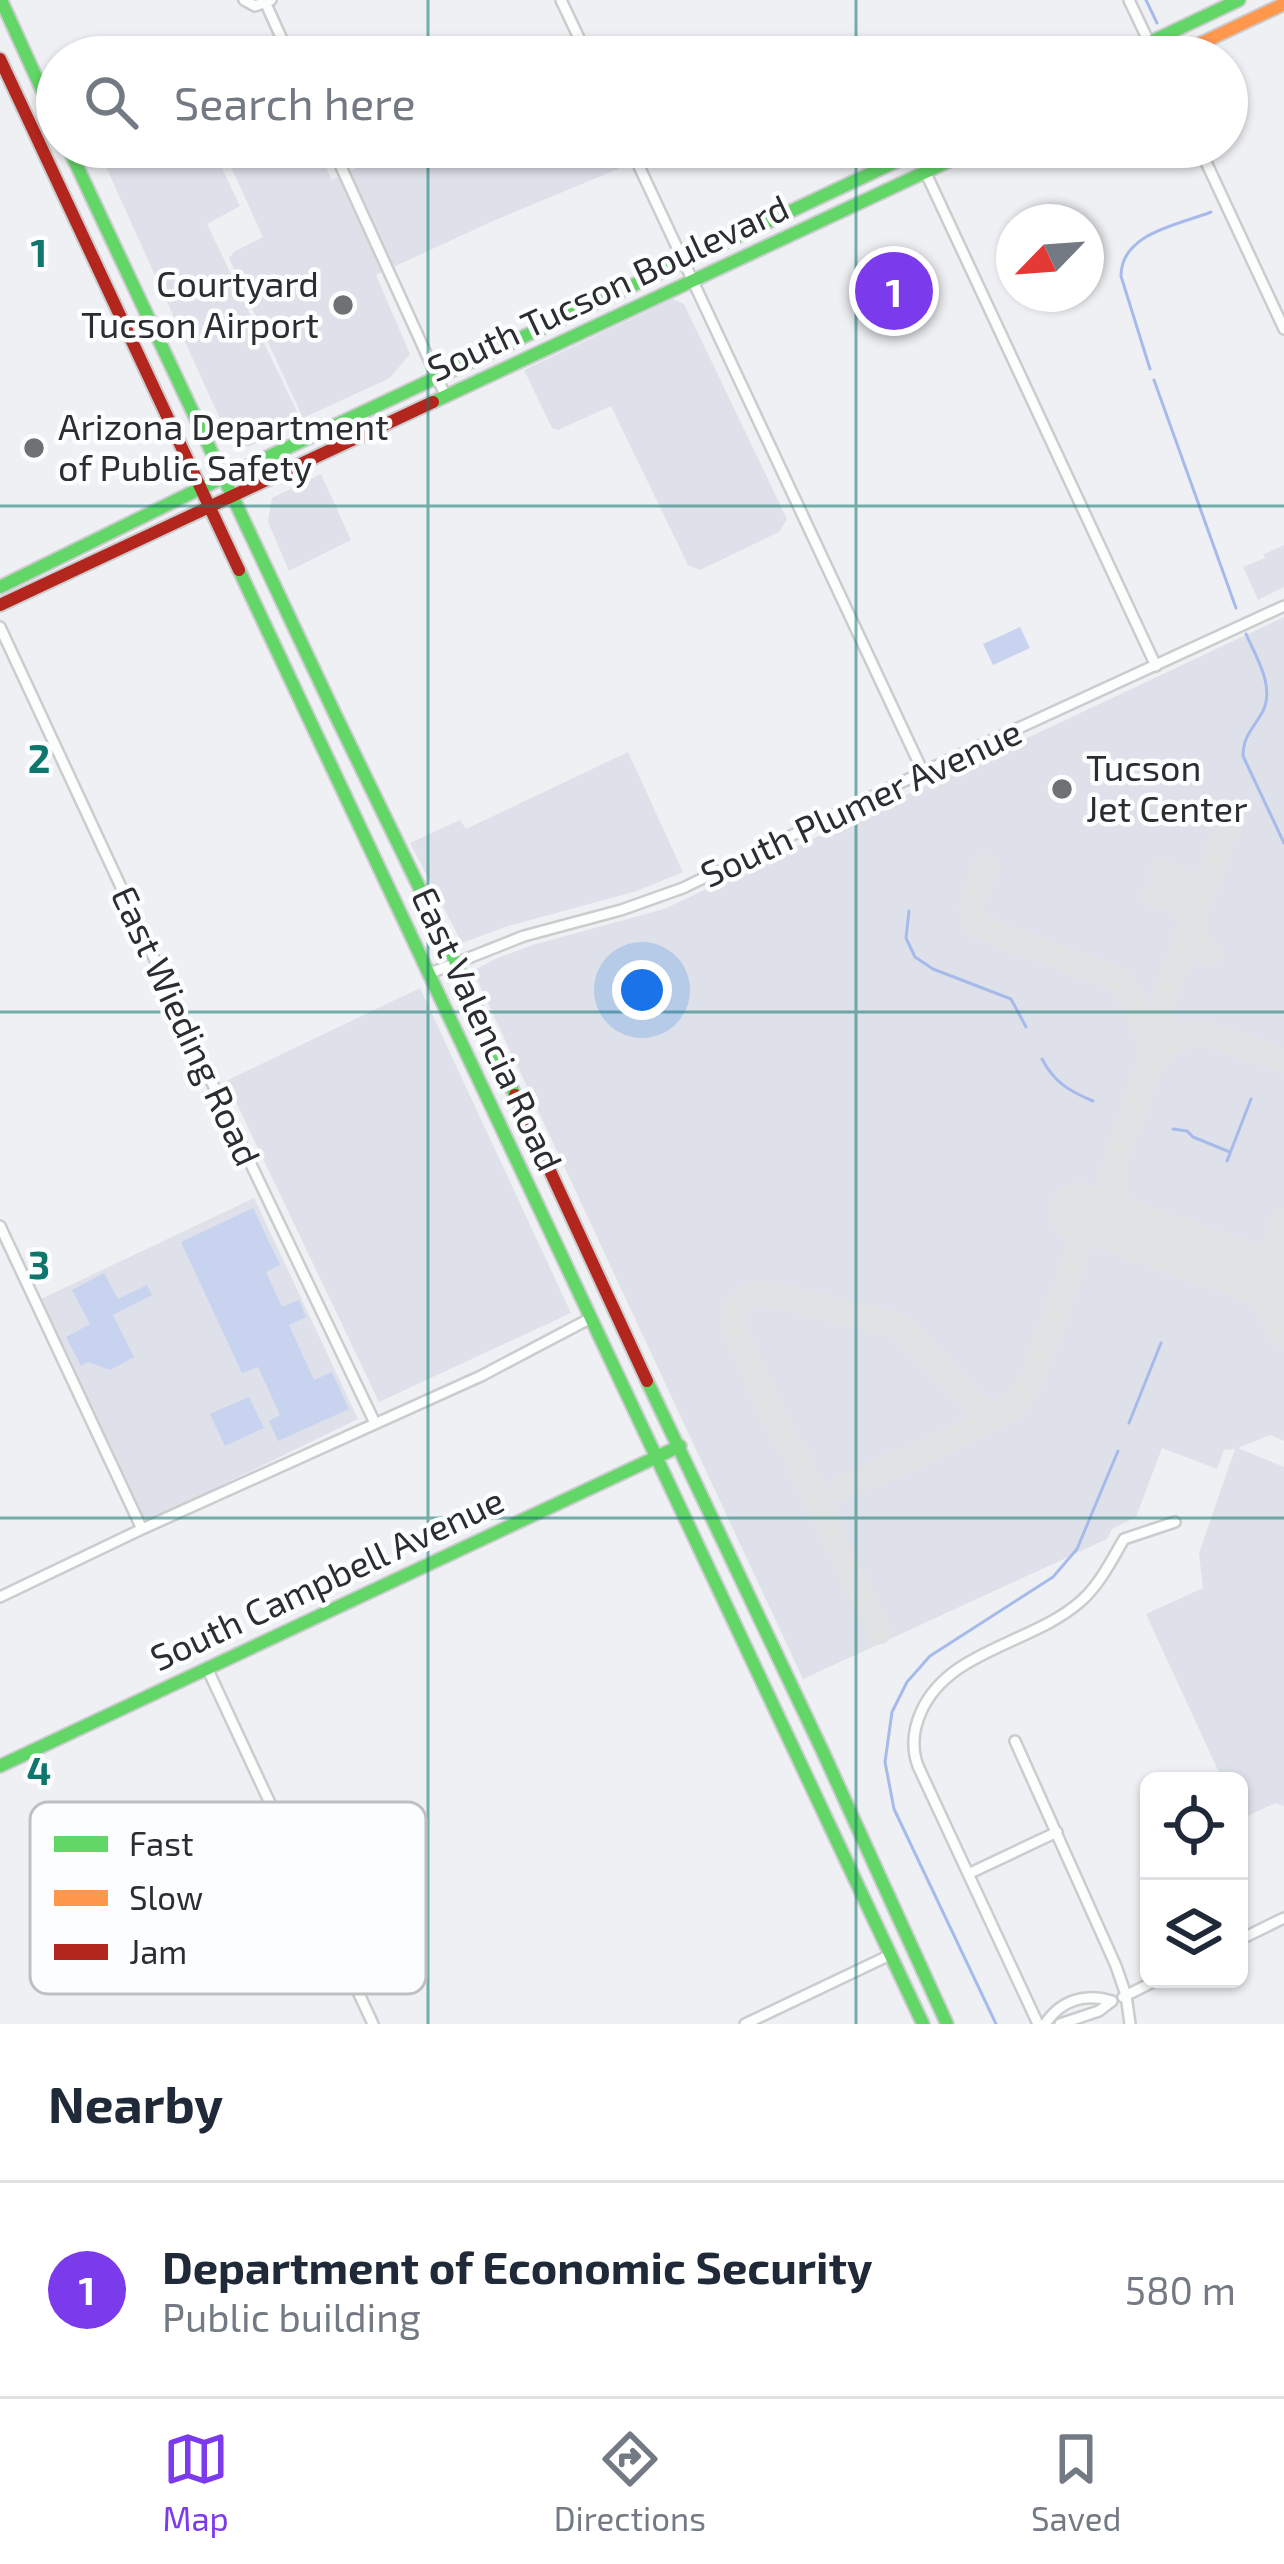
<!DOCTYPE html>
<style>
body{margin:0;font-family:"Exo 2",sans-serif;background:#f2f2f3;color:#1f2937}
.controls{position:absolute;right:36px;bottom:36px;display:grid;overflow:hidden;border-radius:18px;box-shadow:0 3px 9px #0004}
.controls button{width:108px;height:108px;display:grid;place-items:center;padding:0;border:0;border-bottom:3px solid #e0e1e3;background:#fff;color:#1f2937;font:60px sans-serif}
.compass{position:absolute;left:996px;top:204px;width:108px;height:108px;border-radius:50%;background:#fff;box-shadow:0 3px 9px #0004;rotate:245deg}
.you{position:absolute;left:642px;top:990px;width:42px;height:42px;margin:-30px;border:9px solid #fff;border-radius:50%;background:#1a73e8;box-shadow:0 0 0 18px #1a73e833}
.badge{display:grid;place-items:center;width:78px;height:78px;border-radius:50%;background:#7c3aed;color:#fff;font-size:39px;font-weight:700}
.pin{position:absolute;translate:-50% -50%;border:6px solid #fff;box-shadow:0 3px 12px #0006}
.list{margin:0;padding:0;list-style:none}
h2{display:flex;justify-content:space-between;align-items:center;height:156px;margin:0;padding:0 48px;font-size:51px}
h2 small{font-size:39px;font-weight:400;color:#747a83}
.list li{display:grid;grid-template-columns:78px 1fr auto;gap:36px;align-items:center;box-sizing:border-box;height:216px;padding:0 48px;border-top:3px solid #e0e1e3}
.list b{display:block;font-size:45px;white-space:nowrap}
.list p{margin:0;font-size:39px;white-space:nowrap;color:#747a83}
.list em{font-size:39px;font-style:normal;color:#747a83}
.icon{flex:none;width:66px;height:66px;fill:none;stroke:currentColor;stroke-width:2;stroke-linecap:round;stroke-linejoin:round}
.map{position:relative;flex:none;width:1284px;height:2024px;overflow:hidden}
.search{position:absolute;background:#fff;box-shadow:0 3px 9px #0004;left:36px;right:36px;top:36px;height:132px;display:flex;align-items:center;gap:30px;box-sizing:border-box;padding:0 42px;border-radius:66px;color:#747a83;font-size:45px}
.sheet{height:372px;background:#fff}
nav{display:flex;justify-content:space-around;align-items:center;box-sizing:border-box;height:168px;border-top:3px solid #e0e1e3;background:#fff;font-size:33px;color:#747a83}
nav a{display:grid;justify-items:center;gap:6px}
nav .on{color:#7c3aed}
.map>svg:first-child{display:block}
.built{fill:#dee1e9}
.green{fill:#c7d3ef}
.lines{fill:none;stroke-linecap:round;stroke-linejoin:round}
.stream{stroke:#a7bbeb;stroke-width:3}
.taxiway{stroke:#e1e2e4;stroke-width:24}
.runway{stroke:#e1e2e4;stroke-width:57}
.street-casing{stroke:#cbccce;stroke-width:14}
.fast-casing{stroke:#cbccce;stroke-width:16}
.slow-casing{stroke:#cbccce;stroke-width:16}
.jam-casing{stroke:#cbccce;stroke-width:16}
.street{stroke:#fcfdfd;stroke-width:9}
.fast{stroke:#63d668;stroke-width:12}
.slow{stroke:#ff974d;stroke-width:12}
.jam{stroke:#b3261e;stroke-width:12}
.grid{fill:none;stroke:#0f766e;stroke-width:3;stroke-opacity:0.55}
.poi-dot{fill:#707173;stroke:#fcfdfe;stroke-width:4.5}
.labels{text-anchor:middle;stroke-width:9;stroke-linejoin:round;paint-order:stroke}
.poi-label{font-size:36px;fill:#2c2d2e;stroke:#fcfdfe;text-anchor:start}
.street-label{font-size:36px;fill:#2c2d2e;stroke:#fcfdfe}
.key{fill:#fcfdfe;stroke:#bebfc0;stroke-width:3}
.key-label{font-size:33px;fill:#2c2d2e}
.grid-label{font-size:39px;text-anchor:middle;font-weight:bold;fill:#0f766e;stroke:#fcfdfe;stroke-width:9;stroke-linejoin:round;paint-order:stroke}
</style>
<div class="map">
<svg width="1284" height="2024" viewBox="0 0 1284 2024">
<rect width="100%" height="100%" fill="#eef0f3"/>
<path class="built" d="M 97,147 L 212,147 L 240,206 L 207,224 L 302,422 L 248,447 L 229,439 Z
M 222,147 L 317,147 L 332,180 L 402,147 L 614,147 L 620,160 L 618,169 L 493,221 L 376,275 L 410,354 L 390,378 L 303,418 L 229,258 L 235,251 L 263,237 Z
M 673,299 L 684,304 L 787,519 L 779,532 L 700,570 L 688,565 L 611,406 L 558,430 L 552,428 L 524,370 Z
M 321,474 L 351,540 L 289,571 L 268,522 L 272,498 Z
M 1284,545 L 1284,587 L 1258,600 L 1243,567 L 1265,558 L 1264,554 Z
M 1284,617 L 1284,1441 L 1270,1435 L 1238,1448 L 1284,1467 L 1284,1806 L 1275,1803 L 1241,1819 L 1239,1781 L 1223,1781 L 1146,1614 L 1203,1588 L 1199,1553 L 1235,1449 L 1224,1450 L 1217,1469 L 1162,1448 L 1136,1517 L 1112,1529 L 1107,1539 L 803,1679 L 473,971 L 495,959 L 536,944 L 664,909 Z
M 628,752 L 683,872 L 637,891 L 508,926 L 462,943 L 410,843 L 460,820 L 466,829 Z
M 420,988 L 571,1313 L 379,1402 L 226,1081 Z
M 254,1198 L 358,1419 L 144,1523 L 41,1299 Z"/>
<path class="green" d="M 1020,627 L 1030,648 L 993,665 L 983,644 Z
M 253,1208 L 280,1265 L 266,1272 L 282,1307 L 299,1300 L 306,1317 L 289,1325 L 314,1380 L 332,1372 L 349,1409 L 278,1441 L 269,1421 L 280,1415 L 258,1367 L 242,1373 L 181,1242 Z
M 104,1273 L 118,1299 L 147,1285 L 152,1295 L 113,1315 L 134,1357 L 110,1370 L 88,1362 L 81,1366 L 66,1337 L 90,1324 L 72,1290 Z
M 249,1397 L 264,1428 L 225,1446 L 210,1414 Z"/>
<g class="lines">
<path class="stream" d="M 1146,0 L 1157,23
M 1150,369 L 1121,276 C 1121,233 1178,225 1211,212
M 1154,380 L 1236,608
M 1246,634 C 1256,657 1275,686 1263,711 C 1254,728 1243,735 1243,756 L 1284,843
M 909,911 L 906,938 L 915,957 L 933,969 L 1011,999 L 1026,1027
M 1042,1059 C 1054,1082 1069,1091 1093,1101
M 1173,1129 L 1187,1131 L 1193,1137 L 1230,1152
M 1227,1161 L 1251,1099
M 1129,1423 L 1161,1343
M 996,2024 L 894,1809 L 885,1762 L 892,1712 L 907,1682 L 930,1656 L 1053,1577 L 1077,1549 L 1118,1451"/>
<path class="taxiway" d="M 986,867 L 971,907 L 974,925 L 1118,979 C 1136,1002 1154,1039 1149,1067
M 1163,872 L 1196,887 L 1199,902
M 1155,895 C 1165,898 1178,900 1185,908 C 1199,923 1186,938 1209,954
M 1177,1035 L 1204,1034 L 1220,1038 L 1284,1061
M 1154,1050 L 1164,1000 L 1230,819
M 1284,1220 L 1264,1283 L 1265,1297 L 1284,1337
M 1136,1231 L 1115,1197 L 1112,1170 L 1149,1067 L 1170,1044 L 1188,1036
M 1233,1267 L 1263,1258 L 1274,1245
M 840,1490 L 998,1417 L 1020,1398 L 1032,1379 L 1091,1215
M 879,1633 L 793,1449 L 785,1441 L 734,1328 C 731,1305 745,1294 766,1293 L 897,1325 L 906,1331 L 978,1408 L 997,1413 L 1010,1409"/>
<path class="runway" d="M 1079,1211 L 1284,1285"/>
<defs>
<path id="street" d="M 244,0 L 255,6 L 271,0
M 561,0 L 588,57
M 1129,0 L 1156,57
M 266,4 L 290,57
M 332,147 L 446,397
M 630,147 L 923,772
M 1199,147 L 1284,329
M 916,152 L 1156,666
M 0,627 L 222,1104 L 375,1423
M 428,974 L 524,936 L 621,910 L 683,888 L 923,772 L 1284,606
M 0,1226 L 142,1529
M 0,1597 L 142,1529 L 481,1376 L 591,1318
M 207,1668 L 373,2024
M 1015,1741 L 1116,1966 L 1126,1995 L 1130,2024
M 968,1874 L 1057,1832
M 40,1896 L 62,1886
M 1239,1940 L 1284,1918
M 1123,1997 L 1159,1979
M 745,2024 L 890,1955
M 1038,2024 L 918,1766 C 911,1747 913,1730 921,1712 C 949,1649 1033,1644 1081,1601 C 1100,1584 1111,1561 1124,1539 L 1175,1522
M 1045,2024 C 1061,2000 1085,1993 1112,2001 L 1099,2011 L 1060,2024"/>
<path id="fast" d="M 1,0 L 57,123
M 1119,57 L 1239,0
M 68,147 L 334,712 L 456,963 L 515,1095
M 433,402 L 979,147
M 239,570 L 923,2024
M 0,587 L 193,492 L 927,147
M 647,1381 L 823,1752 L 947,2024
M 0,1766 L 680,1446"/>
<path id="slow" d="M 1172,57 L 1284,4"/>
<path id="jam" d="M 0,59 L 239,570
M 0,605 L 433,402
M 515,1095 L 647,1381"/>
</defs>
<use href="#street" class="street-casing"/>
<use href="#fast" class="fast-casing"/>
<use href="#slow" class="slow-casing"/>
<use href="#jam" class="jam-casing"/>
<use href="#street" class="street"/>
<use href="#fast" class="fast"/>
<use href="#slow" class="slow"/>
<use href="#jam" class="jam"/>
</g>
<path class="grid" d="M 428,0 L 428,57M 856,0 L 856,57M 428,147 L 428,2024M 856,147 L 856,2024M 0,506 L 1284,506M 0,1012 L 1284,1012M 0,1518 L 1284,1518"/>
<g class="poi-dot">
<circle cx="343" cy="305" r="12"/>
<circle cx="34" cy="448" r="12"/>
<circle cx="1062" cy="789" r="12"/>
</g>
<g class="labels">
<g class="poi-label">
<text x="319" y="297" text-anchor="end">Courtyard<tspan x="319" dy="41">Tucson Airport</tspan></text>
<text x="58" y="440">Arizona Department<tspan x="58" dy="41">of Public Safety</tspan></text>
<text x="1086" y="781">Tucson<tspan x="1086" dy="41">Jet Center</tspan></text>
</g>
<g class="street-label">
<text transform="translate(608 288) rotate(-25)" y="13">South Tucson Boulevard</text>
<text transform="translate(861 803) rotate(-25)" y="13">South Plumer Avenue</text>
<text transform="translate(186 1026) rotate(65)" y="13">East Wieding Road</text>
<text transform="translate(487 1029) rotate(65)" y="13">East Valencia Road</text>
<text transform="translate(327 1579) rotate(-25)" y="13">South Campbell Avenue</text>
</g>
</g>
<rect x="30" y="1802" width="396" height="192" rx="18" class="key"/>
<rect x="54" y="1836" width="54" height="16" fill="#63d668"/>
<rect x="54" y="1890" width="54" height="16" fill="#ff974d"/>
<rect x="54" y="1944" width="54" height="16" fill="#b3261e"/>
<g class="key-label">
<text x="129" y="1856">Fast</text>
<text x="129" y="1910">Slow</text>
<text x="129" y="1964">Jam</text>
</g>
<g class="grid-label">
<text x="39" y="267">1</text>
<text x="39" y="773">2</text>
<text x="39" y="1279">3</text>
<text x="39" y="1785">4</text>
</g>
</svg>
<div class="controls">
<button><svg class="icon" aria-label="locate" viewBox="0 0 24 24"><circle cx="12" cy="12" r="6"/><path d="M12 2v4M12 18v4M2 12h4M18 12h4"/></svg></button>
<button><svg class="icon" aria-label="layers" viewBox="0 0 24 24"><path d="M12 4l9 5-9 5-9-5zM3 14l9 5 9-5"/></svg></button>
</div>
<svg class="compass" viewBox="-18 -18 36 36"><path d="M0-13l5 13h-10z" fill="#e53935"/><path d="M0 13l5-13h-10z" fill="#747a83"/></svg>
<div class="you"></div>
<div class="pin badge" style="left:894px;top:291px">1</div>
<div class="search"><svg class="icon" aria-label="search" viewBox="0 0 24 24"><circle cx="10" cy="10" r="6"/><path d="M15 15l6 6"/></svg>Search here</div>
</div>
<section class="sheet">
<h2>Nearby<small></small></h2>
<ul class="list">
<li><span class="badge">1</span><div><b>Department of Economic Security</b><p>Public building</p></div><em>580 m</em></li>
</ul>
</section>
<nav>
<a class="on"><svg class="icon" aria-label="map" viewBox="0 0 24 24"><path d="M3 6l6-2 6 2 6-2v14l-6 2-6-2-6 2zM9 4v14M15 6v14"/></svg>Map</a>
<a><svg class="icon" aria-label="directions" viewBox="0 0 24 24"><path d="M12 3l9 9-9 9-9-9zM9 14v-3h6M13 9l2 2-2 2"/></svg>Directions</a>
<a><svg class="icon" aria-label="saved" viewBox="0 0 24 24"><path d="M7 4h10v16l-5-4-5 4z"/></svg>Saved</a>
</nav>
